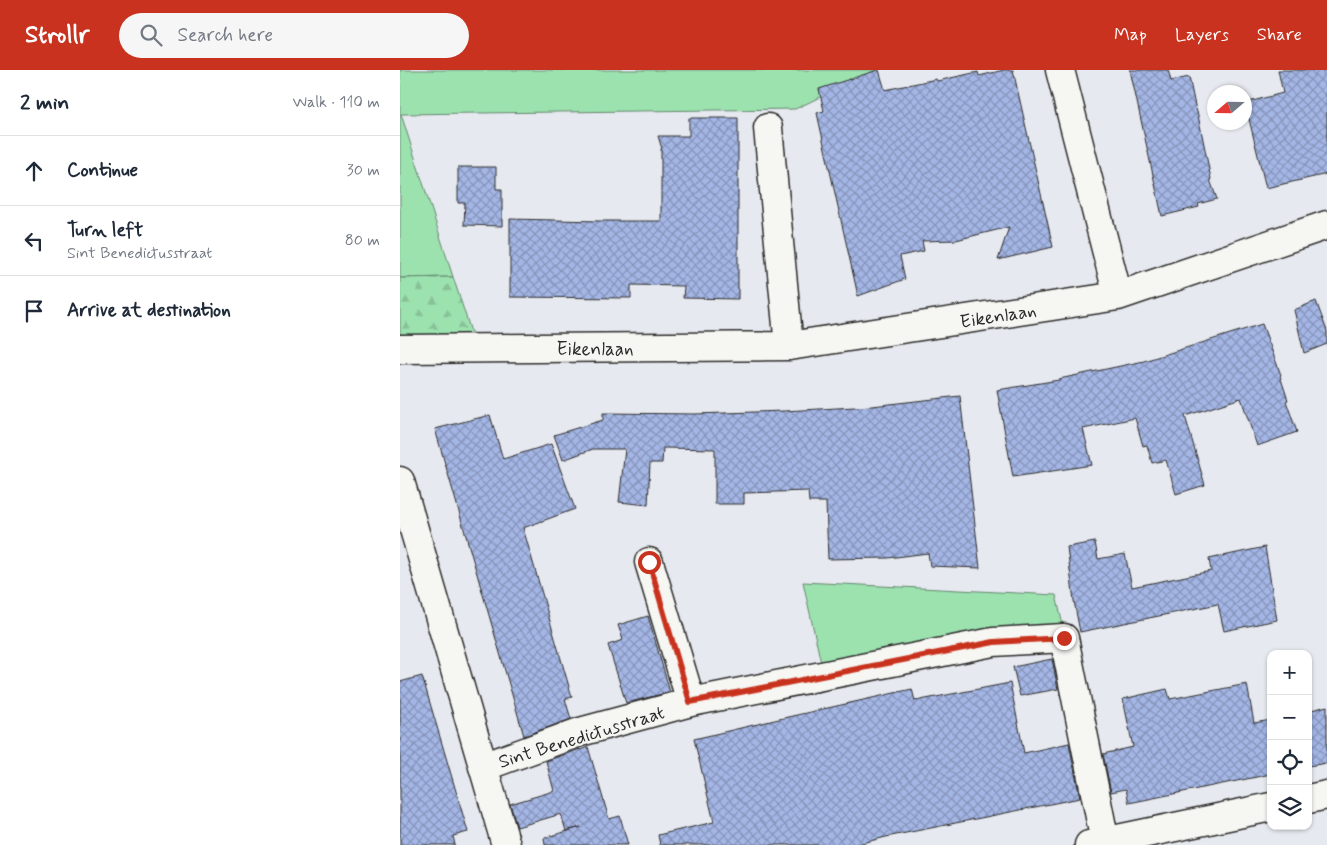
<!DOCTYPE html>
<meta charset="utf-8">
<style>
body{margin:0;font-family:Mynerve,sans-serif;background:#f6f6f7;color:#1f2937}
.controls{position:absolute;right:15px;bottom:15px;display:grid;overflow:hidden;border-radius:10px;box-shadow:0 1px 4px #0004}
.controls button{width:45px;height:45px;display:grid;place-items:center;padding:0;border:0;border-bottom:1px solid #e0e1e3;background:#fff;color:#1f2937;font:25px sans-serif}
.compass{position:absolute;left:807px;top:15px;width:45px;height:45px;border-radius:50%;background:#fff;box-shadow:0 1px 4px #0004;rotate:250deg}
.stop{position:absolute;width:15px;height:15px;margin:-11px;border:4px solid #c8321e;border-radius:50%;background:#fff}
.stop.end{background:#c8321e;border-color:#fff;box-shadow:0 1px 5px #0008}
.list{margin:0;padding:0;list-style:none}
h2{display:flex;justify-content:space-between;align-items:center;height:65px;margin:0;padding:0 20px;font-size:21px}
h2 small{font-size:16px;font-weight:400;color:#747a83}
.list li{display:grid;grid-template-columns:32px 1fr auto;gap:15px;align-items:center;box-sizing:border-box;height:70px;padding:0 20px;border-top:1px solid #e0e1e3}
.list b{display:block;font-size:19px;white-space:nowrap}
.list p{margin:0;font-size:16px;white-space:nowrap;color:#747a83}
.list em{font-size:16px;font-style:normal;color:#747a83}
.icon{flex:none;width:28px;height:28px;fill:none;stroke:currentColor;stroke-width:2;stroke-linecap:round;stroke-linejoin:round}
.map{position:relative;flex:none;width:927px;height:775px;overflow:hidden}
header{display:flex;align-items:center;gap:30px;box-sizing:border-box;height:70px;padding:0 25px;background:#c8321e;color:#fff}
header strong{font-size:24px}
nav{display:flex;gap:28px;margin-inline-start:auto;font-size:18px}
.search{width:350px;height:45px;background:#f6f6f7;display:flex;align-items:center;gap:12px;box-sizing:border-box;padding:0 18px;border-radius:28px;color:#747a83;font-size:19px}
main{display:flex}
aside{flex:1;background:#fff}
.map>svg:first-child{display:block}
.green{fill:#9ce2af;stroke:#64866d}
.forest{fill:url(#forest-firs);stroke:#64866d}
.building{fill:url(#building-cross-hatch);stroke:#2b2b2b}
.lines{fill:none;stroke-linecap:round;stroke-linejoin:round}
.minor-casing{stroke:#2b2b2b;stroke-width:31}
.minor{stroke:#f6f6f2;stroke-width:28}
.route{stroke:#c8321e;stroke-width:6}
.labels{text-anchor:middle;stroke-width:4;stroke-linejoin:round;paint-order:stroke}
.street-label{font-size:19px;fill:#2b2b2b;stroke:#f6f6f2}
</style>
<header>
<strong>Strollr</strong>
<div class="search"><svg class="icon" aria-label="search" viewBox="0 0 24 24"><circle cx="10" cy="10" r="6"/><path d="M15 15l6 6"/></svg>Search here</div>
<nav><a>Map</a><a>Layers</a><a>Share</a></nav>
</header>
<main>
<aside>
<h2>2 min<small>Walk · 110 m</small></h2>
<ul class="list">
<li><svg class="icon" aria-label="ahead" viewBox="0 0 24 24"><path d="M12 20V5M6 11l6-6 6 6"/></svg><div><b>Continue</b></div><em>30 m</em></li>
<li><svg class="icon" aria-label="left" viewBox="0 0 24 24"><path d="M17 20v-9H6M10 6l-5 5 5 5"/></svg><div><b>Turn left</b><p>Sint Benedictusstraat</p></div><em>80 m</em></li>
<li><svg class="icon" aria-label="arrive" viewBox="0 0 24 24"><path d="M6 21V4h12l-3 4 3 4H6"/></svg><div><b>Arrive at destination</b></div></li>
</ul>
</aside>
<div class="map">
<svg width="927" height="775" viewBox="0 0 927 775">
<defs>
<pattern id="forest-firs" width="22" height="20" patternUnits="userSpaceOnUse" patternTransform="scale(1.25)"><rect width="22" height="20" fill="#9ce2af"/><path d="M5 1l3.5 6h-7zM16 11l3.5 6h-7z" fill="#87c297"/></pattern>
<pattern id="building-cross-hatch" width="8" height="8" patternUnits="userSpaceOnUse" patternTransform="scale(1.25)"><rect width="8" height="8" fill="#a4b6e5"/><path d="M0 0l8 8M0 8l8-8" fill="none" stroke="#8694ba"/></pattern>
</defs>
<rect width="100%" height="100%" fill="#e6e9ef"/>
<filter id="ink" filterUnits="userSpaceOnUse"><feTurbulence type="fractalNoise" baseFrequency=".02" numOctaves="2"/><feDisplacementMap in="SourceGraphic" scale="10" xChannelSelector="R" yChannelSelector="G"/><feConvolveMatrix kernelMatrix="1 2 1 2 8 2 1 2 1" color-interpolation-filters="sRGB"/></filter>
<g filter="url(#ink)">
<path class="green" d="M 0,0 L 477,0 L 395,39 L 1,44 L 53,207 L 0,208 Z
M 403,512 L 656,525 L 664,560 L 425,611 Z"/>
<path class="forest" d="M 53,207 L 75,274 L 0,276 L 0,208 Z"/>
<path class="building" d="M 478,0 L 479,0 L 485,20 L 536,9 L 537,11 L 578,2 L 579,6 L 604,0 L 613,0 L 653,177 L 598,190 L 609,157 L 556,170 L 522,171 L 524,181 L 500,186 L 505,209 L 458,226 L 417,43 L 424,41 L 419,19 Z
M 730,0 L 768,0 L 771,11 L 789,7 L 795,36 L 798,45 L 811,109 L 810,110 L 817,129 L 798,134 L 799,137 L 762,146 Z
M 878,0 L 927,0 L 927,104 L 866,118 L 845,33 L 883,23 Z
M 289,48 L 338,48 L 338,229 L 283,228 L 284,216 L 231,215 L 231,228 L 110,227 L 110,149 L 200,151 L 261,151 L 261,79 L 262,79 L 258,66 L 289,66 Z
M 58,97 L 96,97 L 96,119 L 102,119 L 102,156 L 64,155 L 65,133 L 58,133 Z
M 916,231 L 927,261 L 927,274 L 904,283 L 894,240 Z
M 862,254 L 881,305 L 880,306 L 888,330 L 886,331 L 897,362 L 857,376 L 841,328 L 785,346 L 805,415 L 776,424 L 766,390 L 752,393 L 747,375 L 743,376 L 735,348 L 683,359 L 692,395 L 613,407 L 597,320 L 659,310 L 659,309 L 744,291 Z
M 560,326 L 580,498 L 530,496 L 528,483 L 488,488 L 428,489 L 426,432 L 409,432 L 408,421 L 344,423 L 344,434 L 315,434 L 315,379 L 263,378 L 262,393 L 250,393 L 248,435 L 219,432 L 225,379 L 193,379 L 163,390 L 154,365 L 203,350 L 203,343 L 295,344 L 384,341 L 472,336 Z
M 90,345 L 103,389 L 151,374 L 175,439 L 123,458 L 172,627 L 165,629 L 171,649 L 124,666 L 35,359 Z
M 695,472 L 698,489 L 725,484 L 732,517 L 811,501 L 809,489 L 865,477 L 877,550 L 824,561 L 818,534 L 680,562 L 674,531 L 667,477 Z
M 248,546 L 270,622 L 226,633 L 208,575 L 223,570 L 218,555 Z
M 652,589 L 658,619 L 620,626 L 613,597 Z
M 22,606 L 68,762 L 53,766 L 55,775 L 0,775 L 0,612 Z
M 610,613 L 624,683 L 669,673 L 680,728 L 486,767 L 454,775 L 260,775 L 258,765 L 314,752 L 294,669 L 379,649 L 512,619 L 515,631 Z
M 847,614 L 854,653 L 871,650 L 871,704 L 729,733 L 726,719 L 711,722 L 703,684 L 733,677 L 723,629 L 767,619 L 770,629 Z
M 927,636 L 927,693 L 908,696 L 908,641 Z
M 188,677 L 209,749 L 220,746 L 228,775 L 145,775 L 144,768 L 181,757 L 166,761 L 161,744 L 117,757 L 110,734 L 154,721 L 146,691 L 180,679 L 180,680 Z"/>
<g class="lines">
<defs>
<path id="minor" d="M 660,0 L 718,226
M 368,58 L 389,276
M 0,279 L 389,276 L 718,226 L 927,155
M 0,411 L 106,775
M 249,492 L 291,632
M 83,697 L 180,662 L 291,632 L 593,572 L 664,568 L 705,772
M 908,729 L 927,725
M 689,775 L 871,737"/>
</defs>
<use href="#minor" class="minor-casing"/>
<use href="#minor" class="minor"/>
</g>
</g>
<g class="lines" filter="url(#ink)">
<path class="route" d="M 249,492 L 290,632 L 594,572 L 664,568"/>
</g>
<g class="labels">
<g class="street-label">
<text transform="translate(598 245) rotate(-9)" y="7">Eikenlaan</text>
<text x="195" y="285">Eikenlaan</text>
<text transform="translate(181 666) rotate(-17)" y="7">Sint Benedictusstraat</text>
</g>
</g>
</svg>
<div class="controls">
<button>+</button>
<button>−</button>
<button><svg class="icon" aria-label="locate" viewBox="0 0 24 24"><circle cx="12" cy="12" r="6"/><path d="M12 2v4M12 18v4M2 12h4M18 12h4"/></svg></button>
<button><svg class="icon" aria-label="layers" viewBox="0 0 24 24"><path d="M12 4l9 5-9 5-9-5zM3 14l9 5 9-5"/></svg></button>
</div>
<svg class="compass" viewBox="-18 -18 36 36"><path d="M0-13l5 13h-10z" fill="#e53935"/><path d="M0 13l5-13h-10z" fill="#747a83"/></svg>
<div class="stop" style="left:249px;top:492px"></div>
<div class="stop end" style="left:664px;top:568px"></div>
</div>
</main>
